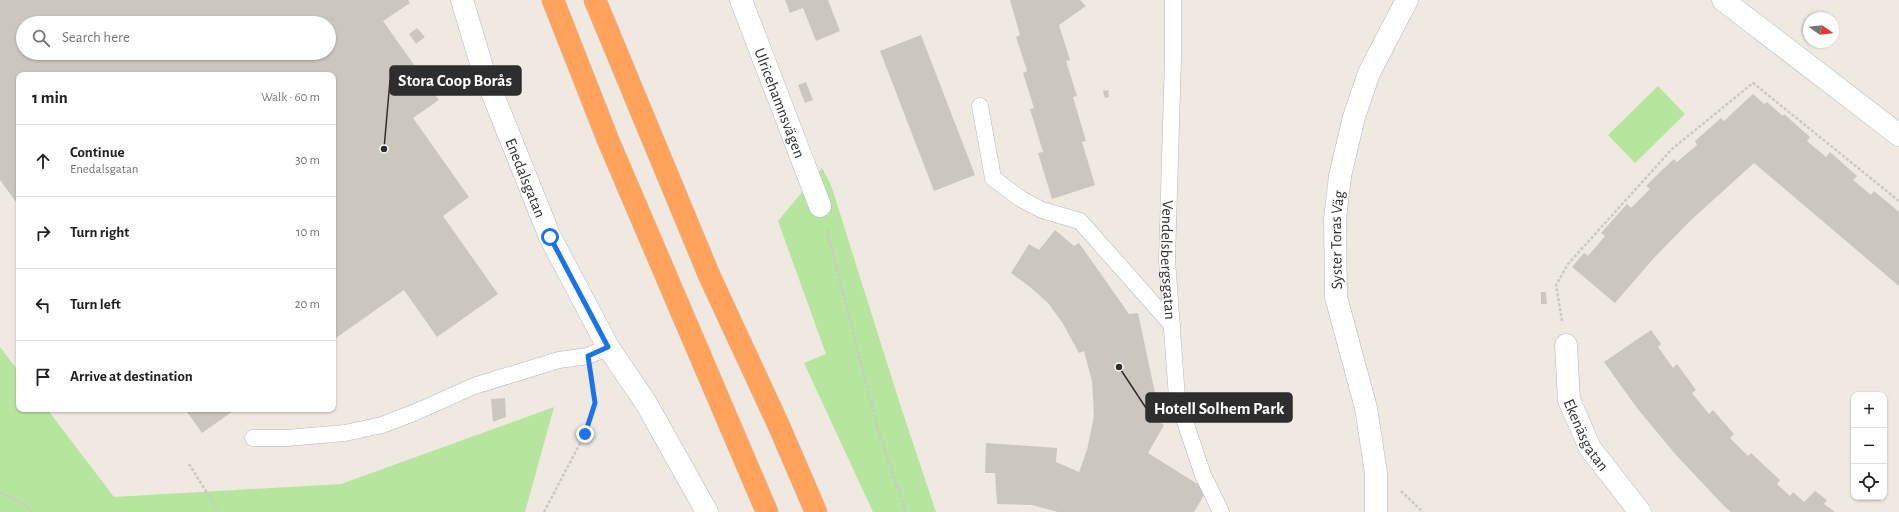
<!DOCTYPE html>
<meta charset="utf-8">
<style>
body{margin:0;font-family:"Alegreya Sans",sans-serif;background:#f2f2f2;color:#202124}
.controls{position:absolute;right:12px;bottom:12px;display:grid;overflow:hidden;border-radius:8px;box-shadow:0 1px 3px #0004}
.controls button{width:36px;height:36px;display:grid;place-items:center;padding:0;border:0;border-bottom:1px solid #e0e0e0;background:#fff;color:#202124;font:20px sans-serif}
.compass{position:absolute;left:1803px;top:12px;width:36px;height:36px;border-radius:50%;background:#fff;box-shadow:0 1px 3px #0004;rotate:104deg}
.stop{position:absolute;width:12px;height:12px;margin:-9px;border:3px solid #1a73e8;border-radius:50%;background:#fff}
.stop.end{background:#1a73e8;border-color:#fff;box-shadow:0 1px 4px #0008}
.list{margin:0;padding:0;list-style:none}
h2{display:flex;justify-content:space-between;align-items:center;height:52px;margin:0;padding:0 16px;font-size:17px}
h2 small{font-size:13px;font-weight:400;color:#757577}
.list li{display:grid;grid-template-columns:26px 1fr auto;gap:12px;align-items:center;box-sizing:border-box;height:72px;padding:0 16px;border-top:1px solid #e0e0e0}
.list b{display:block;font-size:15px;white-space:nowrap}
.list p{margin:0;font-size:13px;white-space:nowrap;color:#757577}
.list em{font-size:13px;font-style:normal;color:#757577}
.icon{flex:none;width:22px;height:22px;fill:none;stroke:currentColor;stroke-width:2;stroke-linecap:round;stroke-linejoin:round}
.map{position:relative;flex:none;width:1899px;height:512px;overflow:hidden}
.search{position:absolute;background:#fff;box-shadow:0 1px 3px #0004;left:16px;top:16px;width:320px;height:44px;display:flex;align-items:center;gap:10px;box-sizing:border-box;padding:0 14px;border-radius:22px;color:#757577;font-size:15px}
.panel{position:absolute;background:#fff;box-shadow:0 1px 3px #0004;left:16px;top:72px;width:320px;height:340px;border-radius:8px}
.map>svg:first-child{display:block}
.green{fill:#b6e59e}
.building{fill:#cbc7bf;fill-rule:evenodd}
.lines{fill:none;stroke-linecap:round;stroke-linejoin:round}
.lane-casing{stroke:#b4b7c1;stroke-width:17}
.street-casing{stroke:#b4b7c1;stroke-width:23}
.secondary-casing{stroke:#b4b7c1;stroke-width:23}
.highway-casing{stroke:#c9c9c9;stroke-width:23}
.path{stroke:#c9c9c9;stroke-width:2.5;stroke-dasharray:3 2;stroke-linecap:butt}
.lane{stroke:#fff;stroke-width:16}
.street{stroke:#fff;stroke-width:22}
.secondary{stroke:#fff;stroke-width:22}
.highway{stroke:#ffa35c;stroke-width:22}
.route{stroke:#1a73e8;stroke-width:5}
.labels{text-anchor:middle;stroke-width:3;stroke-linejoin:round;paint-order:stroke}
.street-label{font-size:16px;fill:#2e2e2e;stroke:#fff}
.leader{fill:none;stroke:#2e2e2e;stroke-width:1.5}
.callout-dot{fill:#2e2e2e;stroke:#fff;stroke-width:1.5}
.callout{fill:#2e2e2e;stroke:#2e2e2e;stroke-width:1.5}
.callout-label{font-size:17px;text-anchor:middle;font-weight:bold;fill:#fff}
</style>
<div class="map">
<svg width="1899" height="512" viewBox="0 0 1899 512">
<rect width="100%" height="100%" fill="#efe9e1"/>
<path class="green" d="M 1658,86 L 1685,114 L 1635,163 L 1608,135 Z
M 822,168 L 831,185 L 899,401 L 936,512 L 873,512 L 804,363 L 826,354 L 778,221 Z
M 0,347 L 19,372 L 19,409 L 47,409 L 114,497 L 341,484 L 554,407 L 525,512 L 0,512 Z"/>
<path class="building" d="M 0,0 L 408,0 L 410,3 L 383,21 L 439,100 L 413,118 L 469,197 L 443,216 L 498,294 L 437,337 L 404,290 L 333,340 L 333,75 L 19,75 L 19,206 L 0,180 ZM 23,23 L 329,23 L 329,53 L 23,53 Z
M 785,0 L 828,0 L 840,31 L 816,41 L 803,8 L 790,13 Z
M 1010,0 L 1080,0 L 1086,6 L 1059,25 L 1070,60 L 1066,61 L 1077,96 L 1073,97 L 1086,141 L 1082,142 L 1095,185 L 1052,199 L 1038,153 L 1043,152 L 1030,109 L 1034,108 L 1023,73 L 1027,71 L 1016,37 L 1020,35 Z
M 417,28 L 425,37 L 416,44 L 409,34 Z
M 921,35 L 975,175 L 934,191 L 880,51 Z
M 806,82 L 813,100 L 805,103 L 798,85 Z
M 1108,90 L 1109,97 L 1105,98 L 1103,91 Z
M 1753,94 L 1764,104 L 1767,102 L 1783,116 L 1784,114 L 1810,137 L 1807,141 L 1826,157 L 1830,152 L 1857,176 L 1853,180 L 1871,195 L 1874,191 L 1899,212 L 1899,286 L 1754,163 L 1690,221 L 1653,259 L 1615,303 L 1572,267 L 1584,253 L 1588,256 L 1605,236 L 1601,233 L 1627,204 L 1631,208 L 1650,189 L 1646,186 L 1661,171 L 1674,159 L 1677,162 L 1697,145 L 1695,141 L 1721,118 L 1724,121 Z
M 1055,230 L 1074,246 L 1079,243 L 1129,314 L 1138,313 L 1155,393 L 1162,393 L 1156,420 L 1164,425 L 1148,453 L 1207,490 L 1194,512 L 1058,512 L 1032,505 L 997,504 L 995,473 L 985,473 L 986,443 L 1057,448 L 1056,462 L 1079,472 L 1087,450 L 1094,416 L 1092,381 L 1084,351 L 1079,353 L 1062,322 L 1048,303 L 1030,287 L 1011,273 L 1029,244 L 1039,250 Z
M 1541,292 L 1546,292 L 1547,304 L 1541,304 Z
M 1651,330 L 1661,344 L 1658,347 L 1673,368 L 1677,364 L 1696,390 L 1692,393 L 1709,414 L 1713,410 L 1734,434 L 1730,438 L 1748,456 L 1751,453 L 1780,480 L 1777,484 L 1790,496 L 1793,492 L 1804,502 L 1815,491 L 1827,500 L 1824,504 L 1835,512 L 1731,512 L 1724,506 L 1676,455 L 1637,408 L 1604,362 Z
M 505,398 L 506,417 L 493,422 L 491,399 Z
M 185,409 L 236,409 L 202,433 Z"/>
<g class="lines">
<defs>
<g id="lane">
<path id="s1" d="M 1173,0 L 1173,57 L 1167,260 L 1177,398 L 1203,475 L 1221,512"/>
<path d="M 980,106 L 993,178 L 1021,199 L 1042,210 L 1080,221 L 1172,325"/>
<path d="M 253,438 L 287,438 L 345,433 L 382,425 L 416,412 L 474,386 L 559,360 L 588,356 L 608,347"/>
</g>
<g id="street">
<path id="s2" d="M 741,0 L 820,206"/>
<path d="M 1723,0 L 1899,135"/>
<path id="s3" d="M 1566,345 L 1569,400 L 1590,448 L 1640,512"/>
<path id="s4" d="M 1376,512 L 1376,473 L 1366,408 L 1336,297 L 1335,219 L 1340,176 L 1354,117 L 1369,73 L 1407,0"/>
</g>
<g id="secondary">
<path id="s5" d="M 462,0 L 483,70 L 550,237 L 608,347 L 646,403 L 707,512"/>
</g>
<path id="highway" d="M 553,0 L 608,140 L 767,512
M 595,0 L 709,275 L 779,426 L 816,512"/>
</defs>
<use href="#lane" class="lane-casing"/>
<use href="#street" class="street-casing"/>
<use href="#secondary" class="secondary-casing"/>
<use href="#highway" class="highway-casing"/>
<path class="path" d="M 827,230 L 878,430 L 906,512
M 1562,321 L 1556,285 L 1568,264 L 1672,149 L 1753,83 L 1899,201
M 189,464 L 219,512
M 1401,491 L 1423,512
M 0,493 L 22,502 L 32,512
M 544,512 L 585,434 L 595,403 L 591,377"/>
<use href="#lane" class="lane"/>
<use href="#street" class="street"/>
<use href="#secondary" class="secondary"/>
<use href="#highway" class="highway"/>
</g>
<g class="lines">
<path class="route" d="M 550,237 L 608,347 L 588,356 L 595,403 L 585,434"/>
</g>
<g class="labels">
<g class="street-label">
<text dy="6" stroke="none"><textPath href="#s2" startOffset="110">Ulricehamnsvägen</textPath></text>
<text dy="6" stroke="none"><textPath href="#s5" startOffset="189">Enedalsgatan</textPath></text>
<text dy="6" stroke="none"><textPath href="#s4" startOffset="277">Syster Toras Väg</textPath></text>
<text dy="6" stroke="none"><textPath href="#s1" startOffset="260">Vendelsbergsgatan</textPath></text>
<text dy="6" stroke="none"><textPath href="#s3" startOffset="94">Ekenäsgatan</textPath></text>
</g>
</g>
<path class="leader" d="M384 149L390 80M1119 367L1146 408"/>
<g class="callout-dot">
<circle cx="384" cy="149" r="4"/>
<circle cx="1119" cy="367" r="4"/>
</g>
<g class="callout">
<rect x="390" y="66" width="131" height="29" rx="4"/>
<rect x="1146" y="393" width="146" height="29" rx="4"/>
</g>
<g class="callout-label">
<text x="455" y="86">Stora Coop Borås</text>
<text x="1219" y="414">Hotell Solhem Park</text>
</g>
</svg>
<div class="controls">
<button>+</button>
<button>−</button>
<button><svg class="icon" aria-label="locate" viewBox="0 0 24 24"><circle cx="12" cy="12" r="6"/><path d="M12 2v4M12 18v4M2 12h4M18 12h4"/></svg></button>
</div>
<svg class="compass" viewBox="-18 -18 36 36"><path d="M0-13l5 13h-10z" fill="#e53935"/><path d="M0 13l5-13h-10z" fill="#757577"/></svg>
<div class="stop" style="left:550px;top:237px"></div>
<div class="stop end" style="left:585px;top:434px"></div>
<div class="search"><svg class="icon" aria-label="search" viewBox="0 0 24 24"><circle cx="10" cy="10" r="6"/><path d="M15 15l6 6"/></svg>Search here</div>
<section class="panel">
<h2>1 min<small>Walk · 60 m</small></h2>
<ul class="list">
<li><svg class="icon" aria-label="ahead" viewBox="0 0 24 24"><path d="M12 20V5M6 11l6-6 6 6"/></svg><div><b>Continue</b><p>Enedalsgatan</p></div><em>30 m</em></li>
<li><svg class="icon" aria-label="right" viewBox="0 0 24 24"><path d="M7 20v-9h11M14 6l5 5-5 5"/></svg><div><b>Turn right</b></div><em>10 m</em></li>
<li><svg class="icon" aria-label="left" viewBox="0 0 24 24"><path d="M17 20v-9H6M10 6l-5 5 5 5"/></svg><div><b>Turn left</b></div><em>20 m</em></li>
<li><svg class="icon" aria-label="arrive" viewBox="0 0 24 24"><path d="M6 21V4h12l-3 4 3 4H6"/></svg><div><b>Arrive at destination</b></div></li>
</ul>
</section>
</div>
